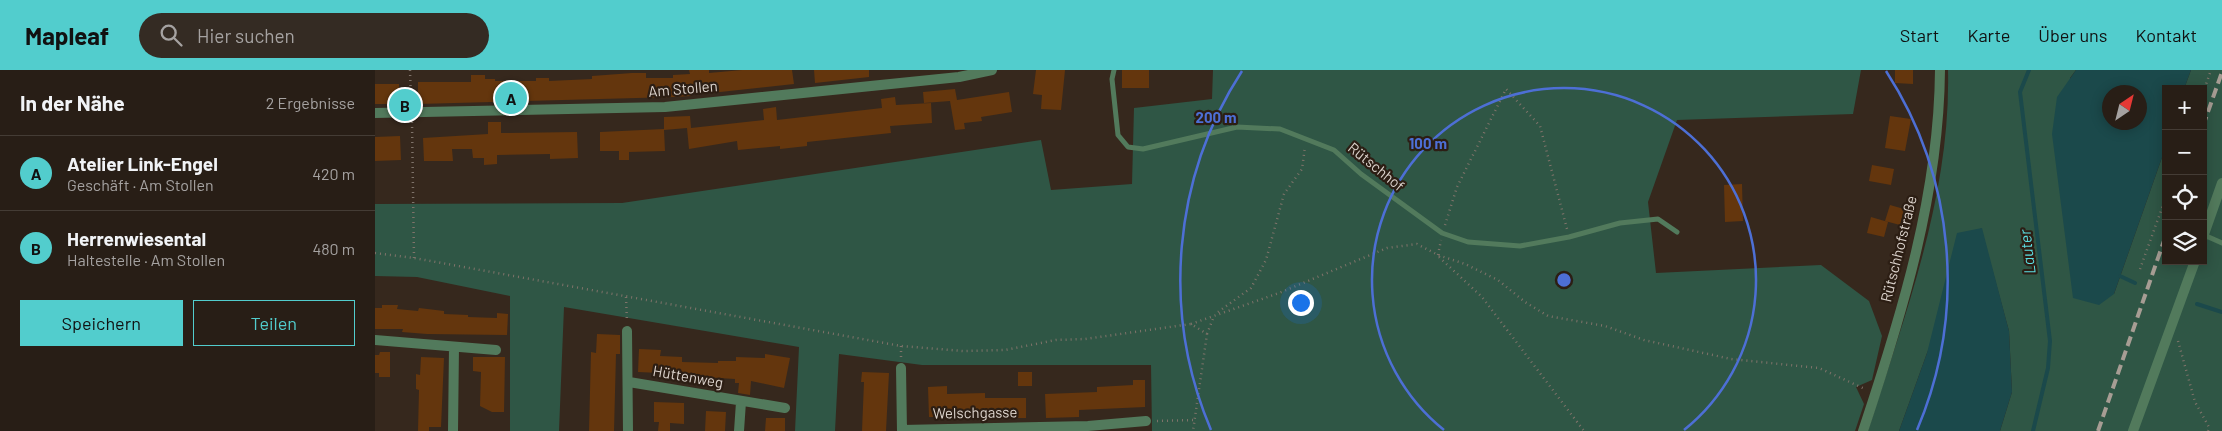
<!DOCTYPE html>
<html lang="de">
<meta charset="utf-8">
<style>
body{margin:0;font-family:Barlow,sans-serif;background:#342b23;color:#f1f3f6}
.controls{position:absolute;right:15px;top:15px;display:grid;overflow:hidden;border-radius:0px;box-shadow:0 2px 12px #0003}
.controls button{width:45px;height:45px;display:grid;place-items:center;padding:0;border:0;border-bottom:1px solid #443c35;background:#281e16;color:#f1f3f6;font:25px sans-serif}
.compass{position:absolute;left:1727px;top:15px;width:45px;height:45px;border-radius:50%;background:#281e16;box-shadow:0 2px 12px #0003;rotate:35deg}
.you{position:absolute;left:925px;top:232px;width:18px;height:18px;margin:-12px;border:4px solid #fff;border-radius:50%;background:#1a73e8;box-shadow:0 0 0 8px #1a73e833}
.badge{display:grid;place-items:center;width:32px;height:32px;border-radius:50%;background:#52cdcd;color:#111;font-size:16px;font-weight:700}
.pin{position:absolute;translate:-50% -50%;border:2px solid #fff;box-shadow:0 1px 5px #0006}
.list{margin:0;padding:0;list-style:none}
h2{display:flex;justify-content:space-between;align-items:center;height:65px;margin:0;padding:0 20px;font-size:21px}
h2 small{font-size:16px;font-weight:400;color:#a5a2a1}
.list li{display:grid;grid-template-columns:32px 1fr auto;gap:15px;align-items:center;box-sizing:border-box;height:75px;padding:0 20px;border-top:1px solid #443c35}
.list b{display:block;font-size:19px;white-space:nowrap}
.list p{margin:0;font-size:16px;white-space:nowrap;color:#a5a2a1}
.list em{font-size:16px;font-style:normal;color:#a5a2a1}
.actions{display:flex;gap:10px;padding:15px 20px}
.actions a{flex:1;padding:11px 0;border:1px solid #52cdcd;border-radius:0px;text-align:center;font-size:18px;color:#52cdcd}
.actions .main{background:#52cdcd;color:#111}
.icon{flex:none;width:28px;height:28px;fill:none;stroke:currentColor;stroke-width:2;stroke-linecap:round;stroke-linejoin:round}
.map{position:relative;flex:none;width:1847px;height:361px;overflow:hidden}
header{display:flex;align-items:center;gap:30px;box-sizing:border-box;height:70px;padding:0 25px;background:#52cdcd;color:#111}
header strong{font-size:24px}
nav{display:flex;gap:28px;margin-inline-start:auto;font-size:18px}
.search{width:350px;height:45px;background:#342b23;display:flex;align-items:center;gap:12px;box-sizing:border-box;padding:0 18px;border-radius:28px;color:#a5a2a1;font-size:19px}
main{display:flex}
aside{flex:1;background:#281e16}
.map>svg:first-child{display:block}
.green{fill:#2f5645}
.water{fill:#1b494b;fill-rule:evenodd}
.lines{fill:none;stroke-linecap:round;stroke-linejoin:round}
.stream{stroke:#1b494b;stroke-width:4}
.building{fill:#64360d}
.path{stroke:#7f736a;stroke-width:2.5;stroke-dasharray:1 4;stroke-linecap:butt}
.service{stroke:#527a5c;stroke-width:5}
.minor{stroke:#527a5c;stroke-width:10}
.tertiary{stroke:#527a5c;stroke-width:10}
.rail{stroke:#a79d94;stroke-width:4;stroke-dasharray:10 5;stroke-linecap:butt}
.ring{fill:none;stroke:#4d6fd5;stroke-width:2.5}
.labels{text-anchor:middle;stroke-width:4.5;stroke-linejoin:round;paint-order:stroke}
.street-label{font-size:15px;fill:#dcd3cc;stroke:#2c1e14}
.water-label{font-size:16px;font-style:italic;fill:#5cdee2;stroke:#2c1e14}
.centre{fill:#4d6fd5;stroke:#2c1e14;stroke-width:2.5}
.ring-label{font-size:15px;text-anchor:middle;font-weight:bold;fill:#4d6fd5;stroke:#2c1e14;stroke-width:4.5;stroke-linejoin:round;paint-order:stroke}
</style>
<header>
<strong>Mapleaf</strong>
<div class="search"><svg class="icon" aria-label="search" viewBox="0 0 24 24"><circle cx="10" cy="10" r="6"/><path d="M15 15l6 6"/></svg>Hier suchen</div>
<nav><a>Start</a><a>Karte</a><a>Über uns</a><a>Kontakt</a></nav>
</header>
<main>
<aside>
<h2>In der Nähe<small>2 Ergebnisse</small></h2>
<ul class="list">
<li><span class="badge">A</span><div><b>Atelier Link-Engel</b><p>Geschäft · Am Stollen</p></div><em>420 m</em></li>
<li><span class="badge">B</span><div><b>Herrenwiesental</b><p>Haltestelle · Am Stollen</p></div><em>480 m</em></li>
</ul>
<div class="actions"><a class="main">Speichern</a><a>Teilen</a></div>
</aside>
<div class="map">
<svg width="1847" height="361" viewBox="0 0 1847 361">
<rect width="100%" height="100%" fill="#36281d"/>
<path class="green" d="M 838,0 L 1486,0 L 1478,44 L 1302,50 L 1273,132 L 1281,203 L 1446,195 L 1494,231 L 1507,266 L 1497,310 L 1481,317 L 1489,334 L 1480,361 L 777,361 L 776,295 L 547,295 L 464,284 L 460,361 L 420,361 L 424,277 L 189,237 L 184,361 L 135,361 L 135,226 L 42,207 L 0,206 L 0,134 L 247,133 L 666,70 L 676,120 L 757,114 L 759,38 L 837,29 Z
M 1573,0 L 1701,0 L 1695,8 L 1739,224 L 1791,76 L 1791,191 L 1828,191 L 1828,19 L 1809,19 L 1816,0 L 1847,0 L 1847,361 L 1625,361 L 1637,322 L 1634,261 L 1606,158 L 1552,283 L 1524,361 L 1493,361 C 1530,244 1576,125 1573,0 Z"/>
<path class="water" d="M 1701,0 L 1816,0 L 1809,19 L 1791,19 L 1791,76 L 1739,224 L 1724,235 L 1698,228 L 1677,64 L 1682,27 ZM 1734,22 L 1764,22 L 1764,52 L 1734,52 Z
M 1607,158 L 1634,261 L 1637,322 L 1625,361 L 1524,361 L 1552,283 L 1582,163 Z"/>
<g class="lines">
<path class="stream" d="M 1654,0 L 1645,22 L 1675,271 L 1673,298 L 1658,361
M 1745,206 L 1760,213
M 1822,234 L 1847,242"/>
</g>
<path class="building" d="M 314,0 L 334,0 L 334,3 L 367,0 L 417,0 L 419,14 L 336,23 L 335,19 L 316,21 L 316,26 L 299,27 L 43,34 L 43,12 L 96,12 L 96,5 L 110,5 L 110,9 L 120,9 L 120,11 L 161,11 L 161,8 L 174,8 L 174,11 L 217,9 L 217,6 L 257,3 L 271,3 L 271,8 L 298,8 L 298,5 L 315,4 Z
M 439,0 L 494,0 L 494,7 L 440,13 Z
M 661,0 L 690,0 L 686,40 L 666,39 L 667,25 L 658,24 Z
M 747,0 L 774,0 L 774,18 L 747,18 Z
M 1520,0 L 1538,0 L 1538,14 L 1520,13 Z
M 0,14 L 24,14 L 24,34 L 0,34 Z
M 580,19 L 582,30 L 634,22 L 637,42 L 606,47 L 607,51 L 589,53 L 590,59 L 580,60 L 575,31 L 549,33 L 548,22 Z
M 520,27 L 521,35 L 556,33 L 557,53 L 515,56 L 516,63 L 432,72 L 432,76 L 405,79 L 405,76 L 363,80 L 362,71 L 314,79 L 312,58 L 289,60 L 290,81 L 254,82 L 254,90 L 244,90 L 244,81 L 225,81 L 225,62 L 289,59 L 289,47 L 315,46 L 316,58 L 389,50 L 388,39 L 401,37 L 402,50 L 507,38 L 506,29 Z
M 1515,46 L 1536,49 L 1530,81 L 1510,78 Z
M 113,52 L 126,52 L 126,63 L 202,62 L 203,88 L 175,89 L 175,84 L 122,85 L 122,94 L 109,95 L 109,88 L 98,88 L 97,79 L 77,79 L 78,91 L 49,91 L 48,68 L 113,64 Z
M 25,66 L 26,90 L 0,91 L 0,67 Z
M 1497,95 L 1519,99 L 1516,115 L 1494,111 Z
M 1367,114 L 1368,151 L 1350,152 L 1349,115 Z
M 1515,135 L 1529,139 L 1525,155 L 1510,151 Z
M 1496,147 L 1513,152 L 1509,167 L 1492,163 Z
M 7,235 L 23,235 L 22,239 L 43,241 L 44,238 L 69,241 L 69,244 L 93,245 L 93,247 L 122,248 L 122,243 L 133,244 L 132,265 L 52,264 L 27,262 L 28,259 L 0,259 L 0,238 L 7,238 Z
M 222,264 L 245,265 L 245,284 L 241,284 L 239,361 L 214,361 L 216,282 L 221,283 Z
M 264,279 L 286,280 L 285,286 L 307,287 L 307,292 L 343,293 L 343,291 L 361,291 L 361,287 L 390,288 L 390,284 L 415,288 L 409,318 L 376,311 L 375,325 L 363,323 L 364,313 L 360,313 L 360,309 L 327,307 L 327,311 L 300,310 L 300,307 L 285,306 L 285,303 L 263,302 Z
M 5,282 L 15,282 L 15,307 L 4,307 L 4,303 L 0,303 L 0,285 L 4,285 Z
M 46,287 L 69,288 L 66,357 L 54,357 L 54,361 L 43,361 L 44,320 L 41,319 L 41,304 L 45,305 Z
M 98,287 L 130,287 L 129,342 L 117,342 L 105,336 L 106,302 L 98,301 Z
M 487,302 L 514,303 L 511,361 L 487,361 L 489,312 L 486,312 Z
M 643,302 L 657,302 L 657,316 L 643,316 Z
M 758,310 L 770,310 L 770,337 L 704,340 L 704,347 L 671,348 L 670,324 L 722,322 L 722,317 L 758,315 Z
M 572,316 L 572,324 L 610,323 L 610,328 L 651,328 L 651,348 L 629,348 L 629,340 L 572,341 L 572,347 L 554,347 L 553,317 Z
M 279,332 L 309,333 L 309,354 L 295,353 L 295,361 L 283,361 L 284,352 L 279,352 Z
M 331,341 L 351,342 L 350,361 L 330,361 Z
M 391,348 L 410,348 L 410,361 L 390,361 Z"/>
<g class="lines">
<path class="path" d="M 35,0 L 36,32
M 1828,23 L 1836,0
M 37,52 L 39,188
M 1070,155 L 1082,117 L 1131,19 L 1165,56 L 1192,159
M 0,183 L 39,188 L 526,276 L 588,281 L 630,280 L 681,270 L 710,269 L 816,254 L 832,264 L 818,361
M 1063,185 L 1066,170
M 1064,187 L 1107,227 L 1209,361
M 1765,199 L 1791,127
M 251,227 L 252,252
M 843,242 L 876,218 L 891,190 L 909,124 L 927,99 L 930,77
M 816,254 L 904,223 L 1012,178 L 1042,174 L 1063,185 L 1090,194 L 1123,210 L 1150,232 L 1173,246 L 1230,256 L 1269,270 L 1356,289 L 1444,298 L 1490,319
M 832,264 L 839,246
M 1803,271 L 1820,332 L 1834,357 L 1833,361
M 526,276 L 526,287
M 782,351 L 820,350"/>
<path class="service" d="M 739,0 L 737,9 L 743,65 L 753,77 L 768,79 L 862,57 L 905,59 L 959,80 L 986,104 L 1067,163 L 1093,172 L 1145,176 L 1194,167 L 1245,153 L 1283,149 L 1302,162
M 1829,165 L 1847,173"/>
<path class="minor" d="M 0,43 L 290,37 L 584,7 L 617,0
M 252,261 L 253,361
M 0,270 L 121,280
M 526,298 L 527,361
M 254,312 L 410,338
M 527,360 L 713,356 L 771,351
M 78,361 L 79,277
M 364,361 L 366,332
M 1488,361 C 1527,244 1564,124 1565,0"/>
<path class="tertiary" d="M 1828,167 L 1847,113
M 1758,361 L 1820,191"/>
<path class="rail" d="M 1828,56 L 1847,2
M 1723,361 L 1791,165"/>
</g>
<g class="ring">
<path d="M1069 360A192 192 0 1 1 1309 360"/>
<path d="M836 360A384 384 0 0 1 867 1M1511 1A384 384 0 0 1 1542 360"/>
</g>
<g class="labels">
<g class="street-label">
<text transform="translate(308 19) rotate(-5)" y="5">Am Stollen</text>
<text transform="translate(1001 97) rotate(39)" y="5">Rütschhof</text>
<text transform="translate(1524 179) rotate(-76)" y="5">Rütschhofstraße</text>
<text transform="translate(313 307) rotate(10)" y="5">Hüttenweg</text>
<text transform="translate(600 343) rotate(-1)" y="5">Welschgasse</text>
</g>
<g class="water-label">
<text transform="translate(1652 182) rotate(-97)" y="6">Lauter</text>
</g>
</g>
<circle cx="1189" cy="210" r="8" class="centre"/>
<g class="ring-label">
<text x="841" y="53">200 m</text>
<text x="1053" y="79">100 m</text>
</g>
</svg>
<div class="controls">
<button>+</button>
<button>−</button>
<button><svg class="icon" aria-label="locate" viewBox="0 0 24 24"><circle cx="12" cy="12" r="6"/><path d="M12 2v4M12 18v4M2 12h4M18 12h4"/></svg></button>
<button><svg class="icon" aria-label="layers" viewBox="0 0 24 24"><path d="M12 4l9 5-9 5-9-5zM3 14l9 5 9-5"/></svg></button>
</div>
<svg class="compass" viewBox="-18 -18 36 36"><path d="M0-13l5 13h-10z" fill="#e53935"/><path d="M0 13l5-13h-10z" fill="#a5a2a1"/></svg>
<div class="you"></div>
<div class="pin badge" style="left:136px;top:28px">A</div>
<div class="pin badge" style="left:30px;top:35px">B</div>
</div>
</main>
